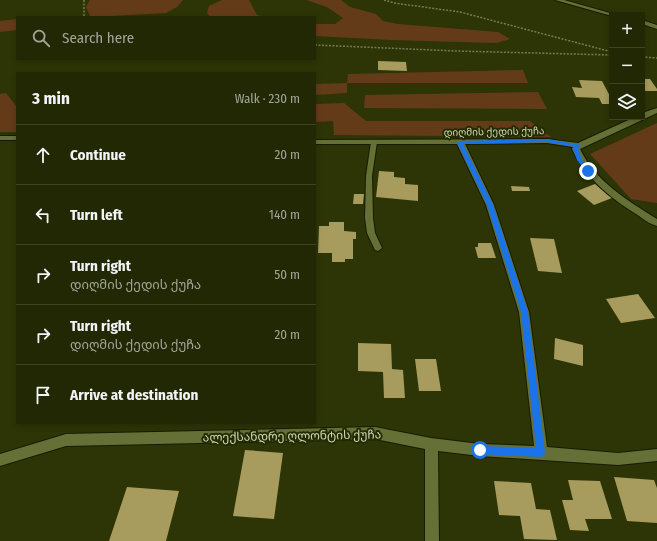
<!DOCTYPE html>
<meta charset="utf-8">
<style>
body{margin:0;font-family:"Fira Sans Condensed","Noto Sans Georgian",sans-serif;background:#2e3413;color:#f1f3f6}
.controls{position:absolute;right:12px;top:12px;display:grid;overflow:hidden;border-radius:0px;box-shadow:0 2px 6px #0003}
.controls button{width:36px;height:36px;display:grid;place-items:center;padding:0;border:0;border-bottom:1px solid #3f4426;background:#222804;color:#f1f3f6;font:20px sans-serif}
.stop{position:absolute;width:12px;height:12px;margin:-9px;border:3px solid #1a73e8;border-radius:50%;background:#fff}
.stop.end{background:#1a73e8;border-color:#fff;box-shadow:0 1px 4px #0008}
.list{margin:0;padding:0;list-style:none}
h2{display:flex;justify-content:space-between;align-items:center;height:52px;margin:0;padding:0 16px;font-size:17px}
h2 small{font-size:13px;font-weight:400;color:#a2a69a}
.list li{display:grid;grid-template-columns:26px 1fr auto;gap:12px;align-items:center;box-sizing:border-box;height:60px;padding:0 16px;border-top:1px solid #3f4426}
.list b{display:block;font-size:15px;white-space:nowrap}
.list p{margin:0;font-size:13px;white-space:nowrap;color:#a2a69a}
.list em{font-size:13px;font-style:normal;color:#a2a69a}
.icon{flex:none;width:22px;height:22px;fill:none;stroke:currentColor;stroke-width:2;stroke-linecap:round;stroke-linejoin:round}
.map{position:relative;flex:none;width:657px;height:541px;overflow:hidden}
.search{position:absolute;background:#222804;box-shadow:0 2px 6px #0003;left:16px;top:16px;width:300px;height:44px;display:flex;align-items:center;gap:10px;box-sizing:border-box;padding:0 14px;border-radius:0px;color:#a2a69a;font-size:15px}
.panel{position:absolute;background:#222804;box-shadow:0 2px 6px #0003;left:16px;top:72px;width:300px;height:352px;border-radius:0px}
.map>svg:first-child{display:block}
.green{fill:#633b19}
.building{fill:#a79c5d}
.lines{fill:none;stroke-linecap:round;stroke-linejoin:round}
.lane-casing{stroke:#161c00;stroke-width:2}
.street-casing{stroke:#161c00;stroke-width:2}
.path{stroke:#747c54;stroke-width:1.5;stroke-dasharray:2 1.5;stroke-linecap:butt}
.lane{fill:#647035;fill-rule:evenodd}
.street{fill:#647035;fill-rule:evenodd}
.route{fill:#1a73e8}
.labels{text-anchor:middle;stroke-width:4;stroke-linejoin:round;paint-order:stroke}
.street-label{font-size:10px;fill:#ced6b7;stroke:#242b00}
.near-street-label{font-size:12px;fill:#ced6b7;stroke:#242b00}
</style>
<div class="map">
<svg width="657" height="541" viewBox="0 0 657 541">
<rect width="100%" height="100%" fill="#2d3506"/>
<path class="green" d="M 90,0 L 183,0 L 177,7 L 166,13 L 93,17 L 90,16 L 86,7 Z
M 222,0 L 249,0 L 257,15 L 267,17 L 210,17 L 207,13 L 209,6 Z
M 306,0 L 341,0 L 350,7 L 376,14 L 383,21 L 398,24 L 498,32 L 510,39 L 497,43 L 391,40 L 315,36 L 315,24 L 335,24 L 343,18 L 327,7 Z
M 17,19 L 17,30 L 0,32 L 0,21 Z
M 523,70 L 528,83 L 347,83 L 347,93 L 315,95 L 315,84 L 347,83 L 348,74 Z
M 538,92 L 547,109 L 364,108 L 365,95 Z
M 6,93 L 17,107 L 17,132 L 0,132 L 0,94 Z
M 344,103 L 366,121 L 530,121 L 551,137 L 334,135 L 333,121 L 315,122 L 315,104 Z
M 657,123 L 657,203 L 631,199 L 590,154 Z"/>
<path class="building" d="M 378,61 L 406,62 L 407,71 L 378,70 Z
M 642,79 L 650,79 L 657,89 L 657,91 L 642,91 Z
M 579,80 L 602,81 L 612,100 L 612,104 L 602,104 L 599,98 L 576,97 L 572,87 L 582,88 Z
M 379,171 L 394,172 L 394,177 L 405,178 L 405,184 L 418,185 L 418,201 L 376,197 Z
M 595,184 L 612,198 L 594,205 L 577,191 Z
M 511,186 L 529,187 L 530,191 L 512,191 Z
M 354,194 L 364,194 L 363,204 L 353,204 Z
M 329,222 L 344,222 L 344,231 L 356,232 L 356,239 L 353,239 L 353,259 L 345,259 L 345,262 L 332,262 L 332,253 L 318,253 L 319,226 L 329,226 Z
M 530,238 L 554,239 L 562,273 L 538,271 Z
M 478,243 L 491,243 L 496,258 L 478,258 L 475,247 L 478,247 Z
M 638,294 L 655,318 L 621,323 L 606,299 Z
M 555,338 L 583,345 L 583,366 L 554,359 Z
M 358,343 L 391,344 L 392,369 L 403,370 L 405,398 L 384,398 L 383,372 L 358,371 Z
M 415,359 L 436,359 L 441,391 L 419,391 Z
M 245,450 L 283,453 L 274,519 L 233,516 Z
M 614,477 L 654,480 L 657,488 L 657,523 L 627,521 Z
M 568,480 L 600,481 L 612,519 L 585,519 L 589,531 L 570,530 L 562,500 L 573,500 Z
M 494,481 L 531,483 L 536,509 L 550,510 L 557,540 L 524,539 L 520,516 L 499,515 Z
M 127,487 L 179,491 L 166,541 L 109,541 Z"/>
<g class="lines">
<defs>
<path id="lane" d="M 374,140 L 377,142 L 372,176 L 373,218 L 375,233 L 382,248 L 378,251 L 375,250 L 367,233 L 365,218 L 366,176 L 371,142 Z"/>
<path id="street" d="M 555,0 L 564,0 L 617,15 L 612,15 L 612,16 Z
M 642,20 L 657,25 L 657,29 L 642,24 Z
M 657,108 L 657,113 L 580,149 C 596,182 627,200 657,219 L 657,226 C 649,224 642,218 636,214 C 609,197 586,178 572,149 L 573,147 L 547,143 L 465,144 L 494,205 L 529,312 L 547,447 L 618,453 L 657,449 L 657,461 L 618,465 L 480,456 L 438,451 L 439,541 L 425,541 L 425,449 L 375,439 L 66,446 L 0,466 L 0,454 L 66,434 L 375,427 L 431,438 L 480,444 L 534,446 L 519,312 L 486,205 L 457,144 L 315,144 L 315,140 L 547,139 L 578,143 L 635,117 L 642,117 L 642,113 Z
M 0,136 L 17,136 L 17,140 L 0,140 Z"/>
</defs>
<use href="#lane" class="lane-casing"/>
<use href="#street" class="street-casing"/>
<path class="path" d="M 84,0 L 84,17
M 384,0 L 394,3 L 460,12 L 612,52
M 315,45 L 456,51 L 612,55
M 642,57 L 657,58"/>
<use href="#lane" class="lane"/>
<use href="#street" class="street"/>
</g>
<path class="route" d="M 547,139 L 581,145 L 578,149 L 582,160 L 591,171 L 590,173 L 587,173 L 577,160 L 573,149 L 575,147 L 547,142 L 463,144 L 493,205 L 528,312 L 545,453 L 544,455 L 541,457 L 480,454 L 477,453 L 476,450 L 477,447 L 480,446 L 536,448 L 521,312 L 487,205 L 457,142 L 460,141 Z"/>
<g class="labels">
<g class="street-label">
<text transform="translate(494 131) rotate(-1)" y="4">დიღმის ქედის ქუჩა</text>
</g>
<g class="near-street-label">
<text transform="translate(292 436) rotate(-1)" y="4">ალექსანდრე ღლონტის ქუჩა</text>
</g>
</g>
</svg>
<div class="controls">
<button>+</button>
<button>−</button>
<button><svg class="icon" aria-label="layers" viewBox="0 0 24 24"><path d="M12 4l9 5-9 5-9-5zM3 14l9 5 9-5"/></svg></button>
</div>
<div class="stop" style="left:480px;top:450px"></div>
<div class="stop end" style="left:588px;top:171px"></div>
<div class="search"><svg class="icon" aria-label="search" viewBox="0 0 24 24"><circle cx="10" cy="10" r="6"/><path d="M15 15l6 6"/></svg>Search here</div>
<section class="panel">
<h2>3 min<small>Walk · 230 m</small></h2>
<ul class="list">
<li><svg class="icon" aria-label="ahead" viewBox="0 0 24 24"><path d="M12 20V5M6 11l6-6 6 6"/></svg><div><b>Continue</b></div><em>20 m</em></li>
<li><svg class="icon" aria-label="left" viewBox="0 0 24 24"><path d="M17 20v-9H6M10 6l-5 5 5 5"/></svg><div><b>Turn left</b></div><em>140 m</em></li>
<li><svg class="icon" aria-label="right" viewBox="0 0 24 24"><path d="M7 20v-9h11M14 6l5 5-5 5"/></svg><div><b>Turn right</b><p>დიღმის ქედის ქუჩა</p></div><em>50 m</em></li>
<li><svg class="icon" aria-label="right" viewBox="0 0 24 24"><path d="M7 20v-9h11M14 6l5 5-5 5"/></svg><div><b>Turn right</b><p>დიღმის ქედის ქუჩა</p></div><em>20 m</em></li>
<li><svg class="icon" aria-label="arrive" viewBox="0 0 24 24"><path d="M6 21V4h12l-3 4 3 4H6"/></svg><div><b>Arrive at destination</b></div></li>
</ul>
</section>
</div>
